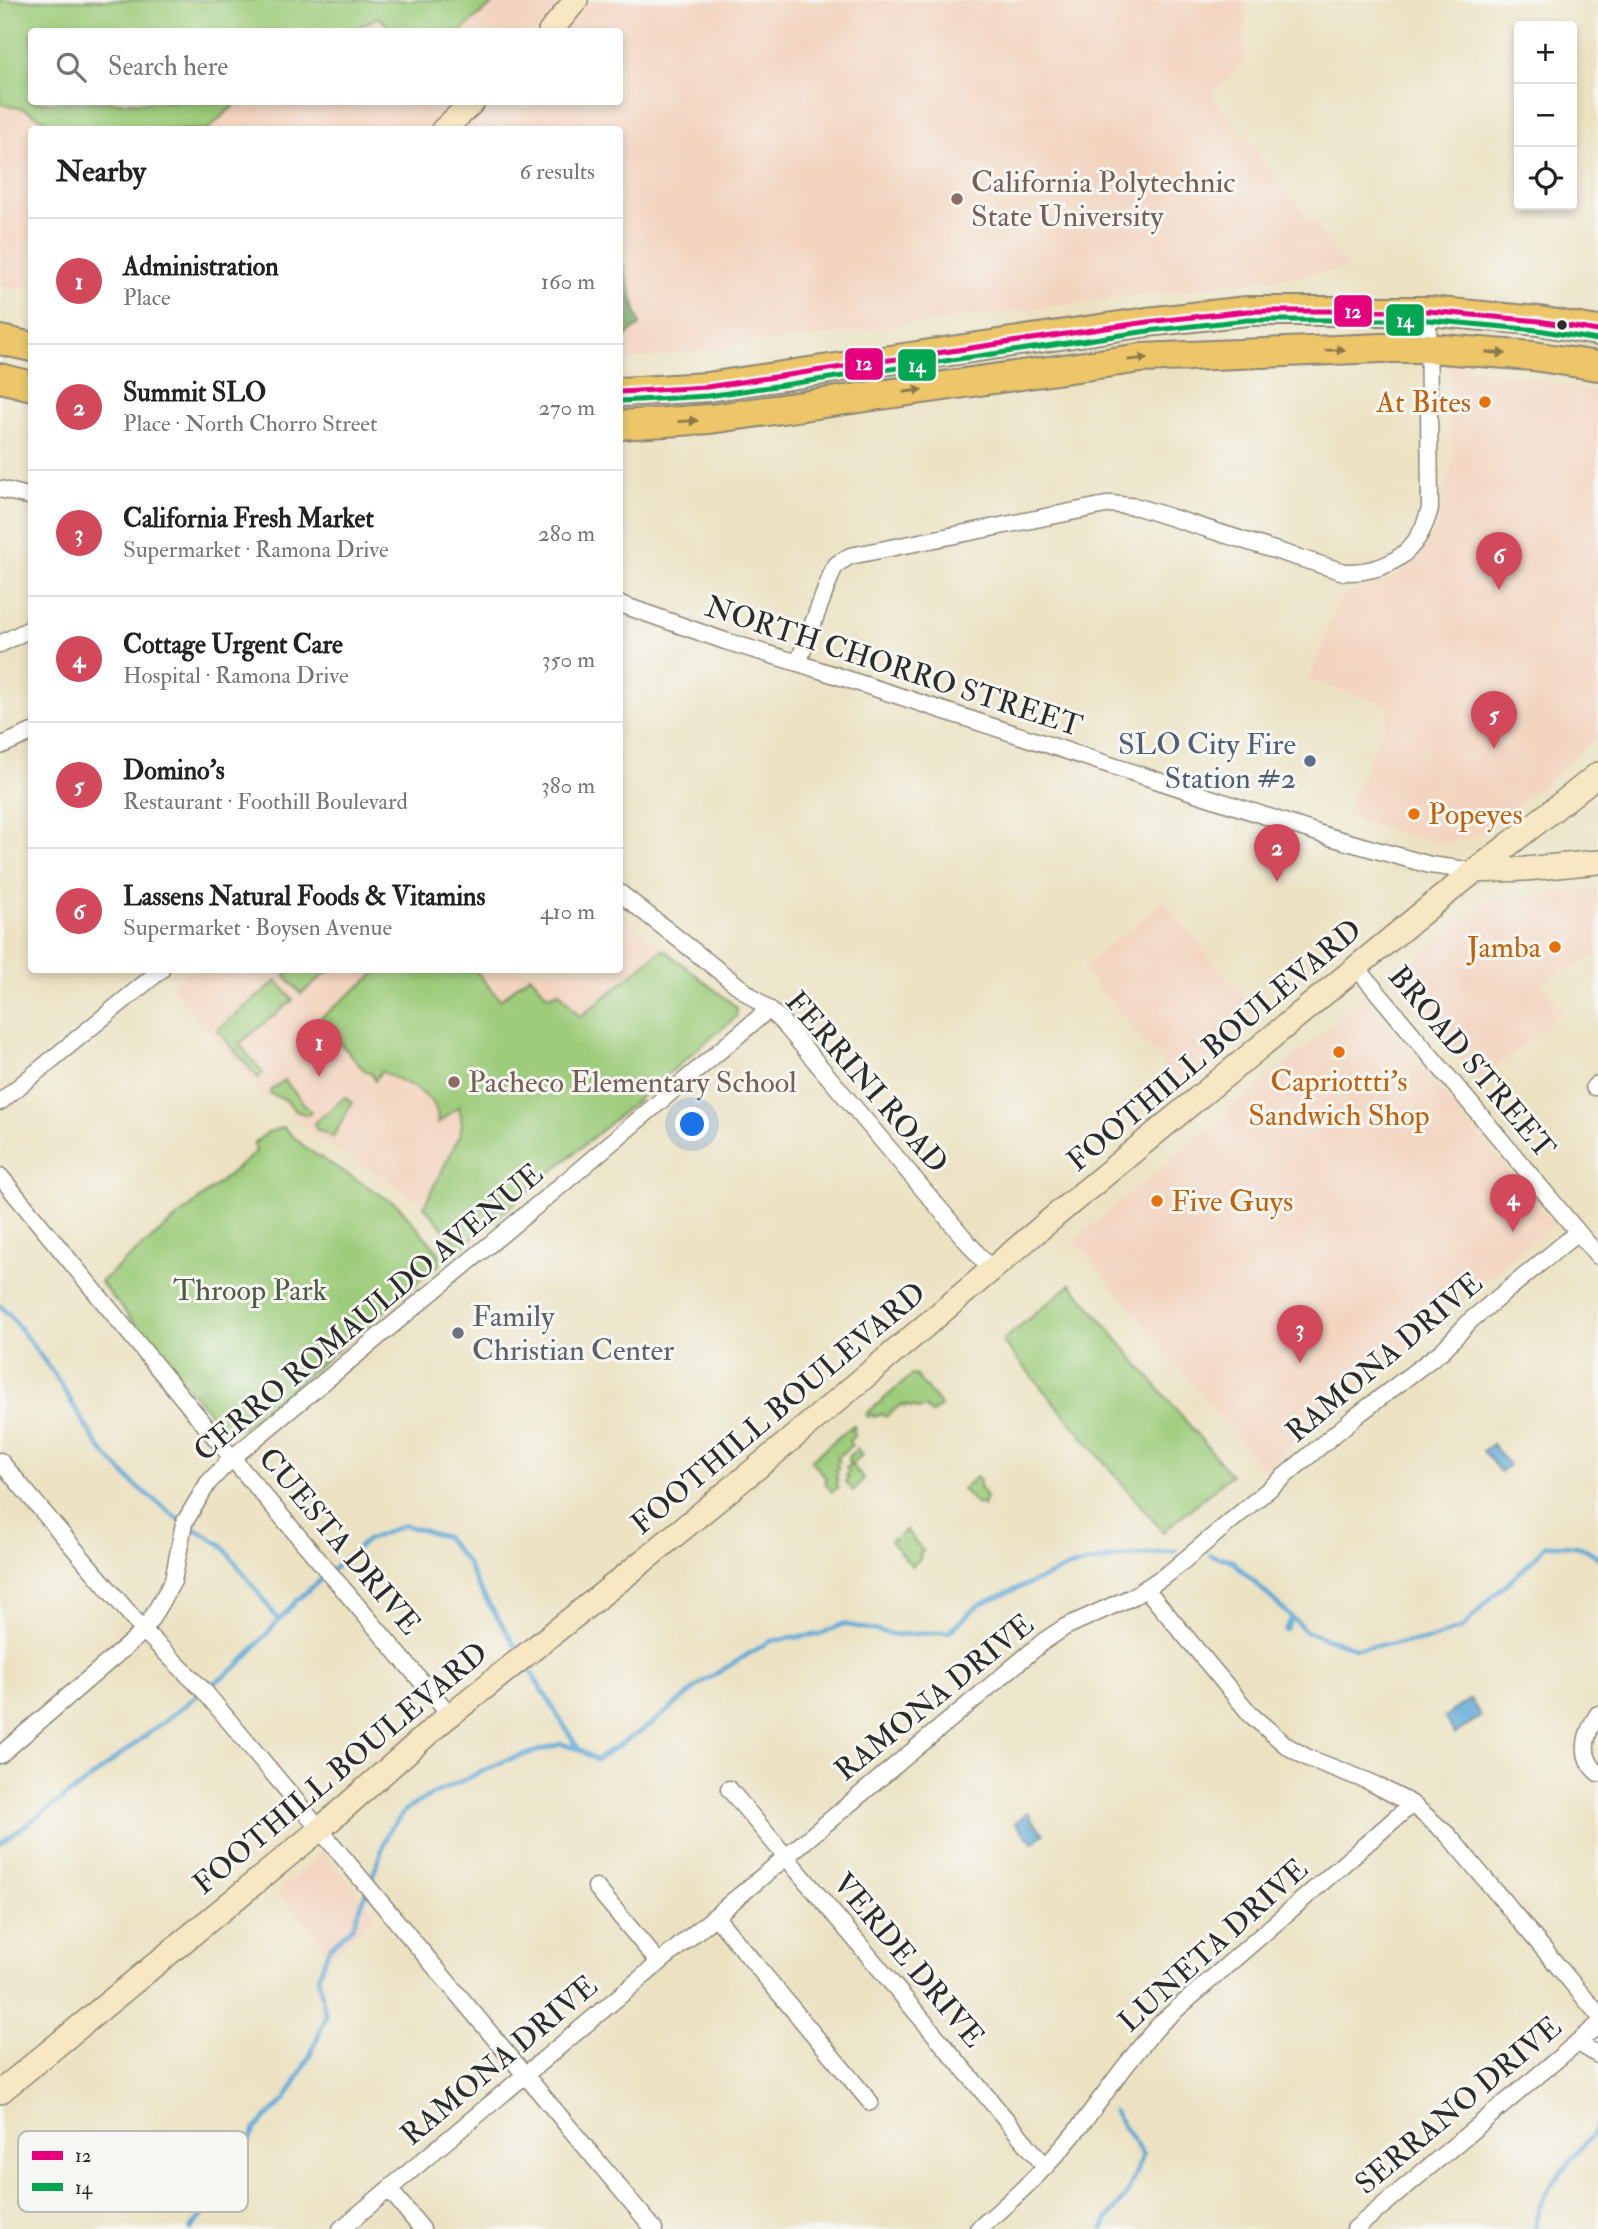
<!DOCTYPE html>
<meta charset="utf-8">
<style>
body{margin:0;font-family:"IM FELL Double Pica",serif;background:#f2f2f2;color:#222}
.controls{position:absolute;right:21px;top:21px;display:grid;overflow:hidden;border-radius:7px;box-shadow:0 4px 10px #0003}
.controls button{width:63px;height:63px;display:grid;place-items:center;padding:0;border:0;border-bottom:2px solid #e0e0e0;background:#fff;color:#222;font:35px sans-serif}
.you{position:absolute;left:693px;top:1125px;width:24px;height:24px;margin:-18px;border:5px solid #fff;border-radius:50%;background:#1a73e8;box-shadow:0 0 0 10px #1a73e833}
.badge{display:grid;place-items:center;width:46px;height:46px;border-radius:50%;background:#d1495b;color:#fff;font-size:23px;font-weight:700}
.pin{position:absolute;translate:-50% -58px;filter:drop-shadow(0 2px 4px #0008)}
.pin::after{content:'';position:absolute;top:37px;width:24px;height:21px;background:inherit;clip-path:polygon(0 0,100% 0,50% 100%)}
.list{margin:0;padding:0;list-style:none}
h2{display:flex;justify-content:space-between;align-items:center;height:91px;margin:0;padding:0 28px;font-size:30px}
h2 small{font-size:23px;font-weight:400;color:#767676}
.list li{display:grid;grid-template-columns:46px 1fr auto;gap:21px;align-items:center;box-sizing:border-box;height:126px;padding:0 28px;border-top:2px solid #e0e0e0}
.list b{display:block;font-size:26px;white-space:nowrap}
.list p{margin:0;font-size:23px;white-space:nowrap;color:#767676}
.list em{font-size:23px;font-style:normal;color:#767676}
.icon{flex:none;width:38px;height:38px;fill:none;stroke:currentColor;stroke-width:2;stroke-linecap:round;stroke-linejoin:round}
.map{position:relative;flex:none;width:1598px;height:2229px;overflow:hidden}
.search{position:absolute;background:#fff;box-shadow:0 4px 10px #0003;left:28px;top:28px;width:595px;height:77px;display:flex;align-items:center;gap:18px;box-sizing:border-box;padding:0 24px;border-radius:7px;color:#767676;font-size:26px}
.panel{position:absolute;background:#fff;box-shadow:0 4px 10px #0003;left:28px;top:126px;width:595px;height:847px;border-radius:7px}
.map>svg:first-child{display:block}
.built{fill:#f3d4bf;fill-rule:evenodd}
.green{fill:#9dcc7a;stroke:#647c52;stroke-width:2}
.forest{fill:#7eb06a;stroke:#546e4a;stroke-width:2}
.water{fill:#5fa8d6;stroke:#456a80;stroke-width:2}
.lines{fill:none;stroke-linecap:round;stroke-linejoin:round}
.stream{stroke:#5fa8d6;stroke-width:4.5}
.street-casing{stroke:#8c8676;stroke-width:19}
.secondary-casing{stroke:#8c8676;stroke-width:26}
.highway-casing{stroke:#8c8676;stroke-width:32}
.street{stroke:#fff;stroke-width:16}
.secondary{stroke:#f7e8c3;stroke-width:23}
.highway{stroke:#ecc669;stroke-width:28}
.bus-1-casing{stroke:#f6f6f2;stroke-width:10}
.bus-2-casing{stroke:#f6f6f2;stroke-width:10}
.bus-1{stroke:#e5007d;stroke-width:5}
.bus-2{stroke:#00a651;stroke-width:5}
.oneway{fill:#8c784a}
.education-dot{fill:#8d6e63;stroke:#f6f6f2;stroke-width:2.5}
.bus-dot{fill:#2b2b2b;stroke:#f6f6f2;stroke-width:2.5}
.food-dot{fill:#e8710a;stroke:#f6f6f2;stroke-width:2.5}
.service-dot{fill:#5c6f8a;stroke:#f6f6f2;stroke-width:2.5}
.worship-dot{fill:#6b7280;stroke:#f6f6f2;stroke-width:2.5}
.labels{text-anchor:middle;stroke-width:6;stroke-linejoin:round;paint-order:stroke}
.education-label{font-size:30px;fill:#785e54;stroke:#f6f6f2;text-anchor:start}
.food-label{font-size:30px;fill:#c56008;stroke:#f6f6f2;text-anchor:end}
.street-label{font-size:30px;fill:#2b2b2b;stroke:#f6f6f2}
.service-label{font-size:30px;fill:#4e5e75;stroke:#f6f6f2;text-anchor:end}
.park-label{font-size:30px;fill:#4d5b43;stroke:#f6f6f2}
.worship-label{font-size:30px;fill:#5b616d;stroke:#f6f6f2;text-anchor:start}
.key{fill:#f6f6f2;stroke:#b9b9b6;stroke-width:2}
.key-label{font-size:19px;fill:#2b2b2b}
.line-badge{stroke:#f6f6f2;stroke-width:2.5}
.badge-label{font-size:19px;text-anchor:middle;font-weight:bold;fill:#fff}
</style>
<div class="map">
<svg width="1598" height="2229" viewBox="0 0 1598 2229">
<rect width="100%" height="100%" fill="#f6f6f2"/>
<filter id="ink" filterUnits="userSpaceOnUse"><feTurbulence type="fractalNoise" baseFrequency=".0143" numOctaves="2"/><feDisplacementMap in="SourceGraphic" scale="14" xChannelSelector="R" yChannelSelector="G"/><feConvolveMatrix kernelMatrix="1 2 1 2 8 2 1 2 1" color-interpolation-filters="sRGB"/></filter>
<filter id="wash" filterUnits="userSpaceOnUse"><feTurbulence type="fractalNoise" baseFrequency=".00686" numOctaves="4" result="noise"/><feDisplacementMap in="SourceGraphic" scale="28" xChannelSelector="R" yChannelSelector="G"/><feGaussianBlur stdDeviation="1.57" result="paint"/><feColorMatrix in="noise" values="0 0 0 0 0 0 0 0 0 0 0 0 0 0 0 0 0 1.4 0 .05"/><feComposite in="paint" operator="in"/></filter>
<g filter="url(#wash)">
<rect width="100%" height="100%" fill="#ece2c2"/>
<path class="built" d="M 0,0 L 1244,0 L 1246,60 L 1212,95 L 1349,269 L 620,361 L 620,130 L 32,130 L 31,289 L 0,287 ZM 32,32 L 620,32 L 620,102 L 32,102 Z
M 1449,363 L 1598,392 L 1598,738 L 1492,826 L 1466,840 L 1443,844 L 1345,817 L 1392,707 L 1309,680 L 1340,597 L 1398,576 L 1433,533 L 1452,463 Z
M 1598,888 L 1598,955 L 1543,981 L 1542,986 L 1563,1011 L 1479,1082 L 1392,978 L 1485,900 Z
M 1164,901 L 1225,977 L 1257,1012 L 1182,1086 L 1082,968 Z
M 620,915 L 734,1005 L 737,1009 L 736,1017 L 460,1249 L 424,1206 L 395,1184 L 316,1139 L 285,1104 L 275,1097 L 266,1099 L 169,985 L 189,970 L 620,970 Z
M 1363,999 L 1554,1225 L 1402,1349 L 1264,1470 L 1074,1240 Z
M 322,1852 L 377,1915 L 332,1955 L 277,1892 Z"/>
<path class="green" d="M 0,0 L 497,0 L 461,31 L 394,31 L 378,17 L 349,32 L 32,32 L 32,102 L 238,102 L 207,130 L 61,129 L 24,109 L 0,104 Z
M 663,949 L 734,1005 L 737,1009 L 736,1017 L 460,1249 L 424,1206 L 460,1135 L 462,1123 L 459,1106 L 437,1124 C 443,1094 402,1083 381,1071 L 375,1081 L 372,1074 L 363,1069 L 319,1019 L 380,970 L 475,970 L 500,1000 L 530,975 L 548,996 L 559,992 L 580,1017 Z
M 291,970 L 330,970 L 301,994 L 284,975 Z
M 277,981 L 293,1000 L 239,1044 L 263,1073 L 258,1078 L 217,1030 Z
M 284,1080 L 311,1112 L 308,1115 L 296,1111 L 285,1099 L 270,1094 L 271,1090 Z
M 345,1097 L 352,1103 L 333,1137 L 316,1129 L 314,1123 Z
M 283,1127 L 307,1149 L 399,1206 L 439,1253 L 441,1263 L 244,1428 L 225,1428 L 217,1422 L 100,1282 L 256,1152 L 254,1143 L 267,1133 Z
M 1071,1284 L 1231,1475 L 1163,1532 L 1002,1341 Z
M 912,1375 L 916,1376 L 941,1406 L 931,1414 L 926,1407 L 917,1409 L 914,1406 L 911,1408 L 907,1404 L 905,1407 L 902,1404 L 885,1417 L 882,1414 L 874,1417 L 872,1414 L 868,1417 L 866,1414 Z
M 853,1425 L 855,1428 L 852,1431 L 855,1434 L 849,1442 L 852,1445 L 836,1458 L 839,1461 L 836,1464 L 839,1468 L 835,1470 L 838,1474 L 835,1477 L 838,1480 L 835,1483 L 838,1487 L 832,1492 L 824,1481 L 826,1478 L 811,1460 Z
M 857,1449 L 862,1455 L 851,1464 L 864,1479 L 853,1491 L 845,1481 L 848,1479 L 846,1475 L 849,1472 L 846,1468 L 849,1466 L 848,1457 Z
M 976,1477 L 980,1481 L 980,1487 L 986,1497 L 983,1506 L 981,1503 L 977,1505 L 962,1489 Z
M 906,1530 L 923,1551 L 919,1555 L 921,1558 L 912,1566 L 890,1541 L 893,1538 L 895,1540 Z"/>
<path class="forest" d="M 620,262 L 624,268 L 640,325 L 620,340 Z"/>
<path class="water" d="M 1492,1444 L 1509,1465 L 1500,1472 L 1483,1451 Z
M 1470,1699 L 1481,1716 L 1455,1734 L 1444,1717 Z
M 1028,1812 L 1031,1816 L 1030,1818 L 1044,1834 L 1033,1843 L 1015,1823 Z"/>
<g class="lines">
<path class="stream" d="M 0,1306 L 9,1314 L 55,1375 L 98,1446 L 135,1485 L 180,1520
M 188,1525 L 222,1545 L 278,1619
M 1210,1555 L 1231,1560 L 1307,1632 L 1355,1648 L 1428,1640 L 1462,1628 L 1493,1596 L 1525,1568 L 1546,1545 C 1567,1545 1583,1543 1598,1558
M 1285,1630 L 1292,1618
M 526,1664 L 578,1748
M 207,1688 L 238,1666 L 296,1601 L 367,1540 L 404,1525 L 445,1537 L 467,1563 L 477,1585 L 518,1650
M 0,1843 L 77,1789 L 200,1693
M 370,1883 L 389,1830 L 407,1809 L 431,1795 L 507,1760 L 561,1744 L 579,1749 L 596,1760 L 653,1723 L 704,1681 L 770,1641 L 820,1634 L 843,1624 L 897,1635 L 949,1632 L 978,1605 L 1072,1566 L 1126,1556 L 1176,1551
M 191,2229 L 231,2179 L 255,2129 L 286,2099 L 311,2053 L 326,2017 L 318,1977 L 329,1948 L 353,1926 L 367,1891
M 1103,2229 L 1107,2220 L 1126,2196 L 1143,2155 L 1113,2111
M 1535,2229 C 1536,2189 1578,2157 1598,2126"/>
</g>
</g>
<g filter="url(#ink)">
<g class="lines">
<defs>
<path id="street" d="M 0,489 L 32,497
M 620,604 L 725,641 L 798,663 L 1330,837 L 1430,865 L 1474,871
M 0,644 L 32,628
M 798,663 L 833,570 L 837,564 L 850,556 L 1111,504 L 1138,507 L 1344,572 C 1389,573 1419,552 1430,508 L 1428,311
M 0,746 L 32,732
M 620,893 L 779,1018 L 991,1270
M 1357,968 L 1598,1256
M 1594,1087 L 1598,1084
M 0,1102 L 161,970
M 0,1176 L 232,1458 L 450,1715
M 0,1461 L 144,1631 L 204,1691 L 654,2229
M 1146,1589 L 1251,1715 L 1287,1746 L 1308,1758 L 1370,1782 L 1412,1804 L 1448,1835 L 1598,2014
M 1598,1714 C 1586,1732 1578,1756 1598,1773
M 0,1755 L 144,1631 L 173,1581 L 184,1523 L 208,1483 L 232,1458 L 559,1187 L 769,1009
M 729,1789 L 1045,2166
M 596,1887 L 659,1963
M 715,1916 L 870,2102
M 1577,2042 L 1598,2055
M 389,2189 L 422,2229
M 341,2229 L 1044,1641 L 1065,1627 L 1134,1596 L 1169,1573 L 1355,1417 L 1443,1350 L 1471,1320 L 1578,1232
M 978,2229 C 1015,2198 1052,2163 1081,2125 C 1108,2090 1132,2054 1162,2022 L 1412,1804
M 1355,2229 L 1598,2025"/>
<path id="secondary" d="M 550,32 L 576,0
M 443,130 L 473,102
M 1474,871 L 1525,869 L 1598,862
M 0,2092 L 319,1830 L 440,1723 L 625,1576 L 776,1452 L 1061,1211 L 1416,918 C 1476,869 1538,823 1598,774"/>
<path id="highway" d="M 0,340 L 32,347
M 0,378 L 32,386
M 620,392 L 707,387 L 1147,322 L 1247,311 L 1428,311 L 1539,321 L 1598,331
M 620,425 L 710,419 L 1141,358 L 1381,348 L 1428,348 L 1533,356 L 1598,366"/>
</defs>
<use href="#street" class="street-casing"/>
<use href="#secondary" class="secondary-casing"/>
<use href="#highway" class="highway-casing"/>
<use href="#street" class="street"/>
<use href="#secondary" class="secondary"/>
<use href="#highway" class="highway"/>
<defs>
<path id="bus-1" d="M 620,392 L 707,387 L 1147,322 L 1247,311 L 1428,311 L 1539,321 L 1598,331"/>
<path id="bus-2" d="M 621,401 L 708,396 L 1148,331 L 1247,320 L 1428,320 L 1538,330 L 1597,340"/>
</defs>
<use href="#bus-1" class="bus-1-casing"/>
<use href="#bus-2" class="bus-2-casing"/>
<use href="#bus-1" class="bus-1"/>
<use href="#bus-2" class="bus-2"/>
</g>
<defs><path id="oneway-solid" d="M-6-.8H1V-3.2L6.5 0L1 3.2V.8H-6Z" transform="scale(1.75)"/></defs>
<g class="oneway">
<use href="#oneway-solid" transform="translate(1335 350) rotate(-2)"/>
<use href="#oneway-solid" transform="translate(1496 353) rotate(5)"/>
<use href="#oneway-solid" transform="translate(1138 359) rotate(-6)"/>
<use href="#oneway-solid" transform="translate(913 391) rotate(-8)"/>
<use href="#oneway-solid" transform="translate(688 421) rotate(-3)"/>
</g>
</g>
<g class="education-dot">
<circle cx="957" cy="199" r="7"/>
<circle cx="454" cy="1082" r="7"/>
</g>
<circle class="bus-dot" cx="1562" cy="325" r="6"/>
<g class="food-dot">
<circle cx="1485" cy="402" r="7"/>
<circle cx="1414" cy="814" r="7"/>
<circle cx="1555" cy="947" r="7"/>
<circle cx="1339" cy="1052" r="7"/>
<circle cx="1157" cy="1201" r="7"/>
</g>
<circle class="service-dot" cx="1310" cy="761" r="7"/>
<circle class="worship-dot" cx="458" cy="1333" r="7"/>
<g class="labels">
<g class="education-label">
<text x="971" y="192">California Polytechnic<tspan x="971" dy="34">State University</tspan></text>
<text x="468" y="1092">Pacheco Elementary School</text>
</g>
<g class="food-label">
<text x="1471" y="412">At Bites</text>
<text x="1428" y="824" text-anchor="start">Popeyes</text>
<text x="1541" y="957">Jamba</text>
<text x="1339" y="1091" text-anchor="middle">Capriottti's<tspan x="1339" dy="34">Sandwich Shop</tspan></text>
<text x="1171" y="1211" text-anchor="start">Five Guys</text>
</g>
<g class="street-label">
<text transform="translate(894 666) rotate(18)" y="10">NORTH CHORRO STREET</text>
<text transform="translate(1214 1045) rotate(-40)" y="10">FOOTHILL BOULEVARD</text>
<text transform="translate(1472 1062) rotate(50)" y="10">BROAD STREET</text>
<text transform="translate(867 1082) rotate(49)" y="10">FERRINI ROAD</text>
<text transform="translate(368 1312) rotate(-40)" y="10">CERRO ROMAULDO AVENUE</text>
<text transform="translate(1384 1357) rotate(-40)" y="10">RAMONA DRIVE</text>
<text transform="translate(778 1408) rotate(-40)" y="10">FOOTHILL BOULEVARD</text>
<text transform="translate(340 1541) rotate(50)" y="10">CUESTA DRIVE</text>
<text transform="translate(934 1697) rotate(-39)" y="10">RAMONA DRIVE</text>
<text transform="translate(340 1768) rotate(-40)" y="10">FOOTHILL BOULEVARD</text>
<text transform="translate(1213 1945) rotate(-42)" y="10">LUNETA DRIVE</text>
<text transform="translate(909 1960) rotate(50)" y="10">VERDE DRIVE</text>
<text transform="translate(499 2060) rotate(-40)" y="10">RAMONA DRIVE</text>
<text transform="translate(1458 2105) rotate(-40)" y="10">SERRANO DRIVE</text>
</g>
<g class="service-label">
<text x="1296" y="754">SLO City Fire<tspan x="1296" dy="34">Station #2</tspan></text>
</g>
<g class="park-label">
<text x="250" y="1300">Throop Park</text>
</g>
<g class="worship-label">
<text x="472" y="1326">Family<tspan x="472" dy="34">Christian Center</tspan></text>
</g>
</g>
<rect x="18" y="2131" width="230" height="81" rx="10" class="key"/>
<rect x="32" y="2151" width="31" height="9" fill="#e5007d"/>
<rect x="32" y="2183" width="31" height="8" fill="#00a651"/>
<g class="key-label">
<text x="75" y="2162">12</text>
<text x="75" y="2194">14</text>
</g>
<g class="line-badge">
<rect x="1333" y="294" width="40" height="34" rx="7" fill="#e5007d"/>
<rect x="1385" y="303" width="40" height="34" rx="7" fill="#00a651"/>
<rect x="844" y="347" width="40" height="34" rx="7" fill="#e5007d"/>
<rect x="897" y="348" width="40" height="34" rx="7" fill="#00a651"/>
</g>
<g class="badge-label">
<text x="1353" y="318">12</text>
<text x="1405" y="327">14</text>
<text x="864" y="370">12</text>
<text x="917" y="372">14</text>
</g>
</svg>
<div class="controls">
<button>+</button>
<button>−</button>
<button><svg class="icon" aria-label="locate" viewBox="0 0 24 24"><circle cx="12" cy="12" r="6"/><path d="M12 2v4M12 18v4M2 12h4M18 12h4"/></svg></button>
</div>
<div class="you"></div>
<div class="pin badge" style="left:319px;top:1077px">1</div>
<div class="pin badge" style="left:1277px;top:882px">2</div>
<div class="pin badge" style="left:1300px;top:1363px">3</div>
<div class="pin badge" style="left:1513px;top:1232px">4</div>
<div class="pin badge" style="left:1494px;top:749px">5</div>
<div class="pin badge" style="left:1499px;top:590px">6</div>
<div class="search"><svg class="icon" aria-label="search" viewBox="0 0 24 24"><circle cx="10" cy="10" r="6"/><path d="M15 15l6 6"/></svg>Search here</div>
<section class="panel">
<h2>Nearby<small>6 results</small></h2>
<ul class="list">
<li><span class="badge">1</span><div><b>Administration</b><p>Place</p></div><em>160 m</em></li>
<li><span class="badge">2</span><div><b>Summit SLO</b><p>Place · North Chorro Street</p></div><em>270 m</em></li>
<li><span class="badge">3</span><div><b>California Fresh Market</b><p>Supermarket · Ramona Drive</p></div><em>280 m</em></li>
<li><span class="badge">4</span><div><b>Cottage Urgent Care</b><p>Hospital · Ramona Drive</p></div><em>350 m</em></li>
<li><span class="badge">5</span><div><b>Domino's</b><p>Restaurant · Foothill Boulevard</p></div><em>380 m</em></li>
<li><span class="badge">6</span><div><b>Lassens Natural Foods &amp; Vitamins</b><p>Supermarket · Boysen Avenue</p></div><em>410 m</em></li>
</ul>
</section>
</div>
